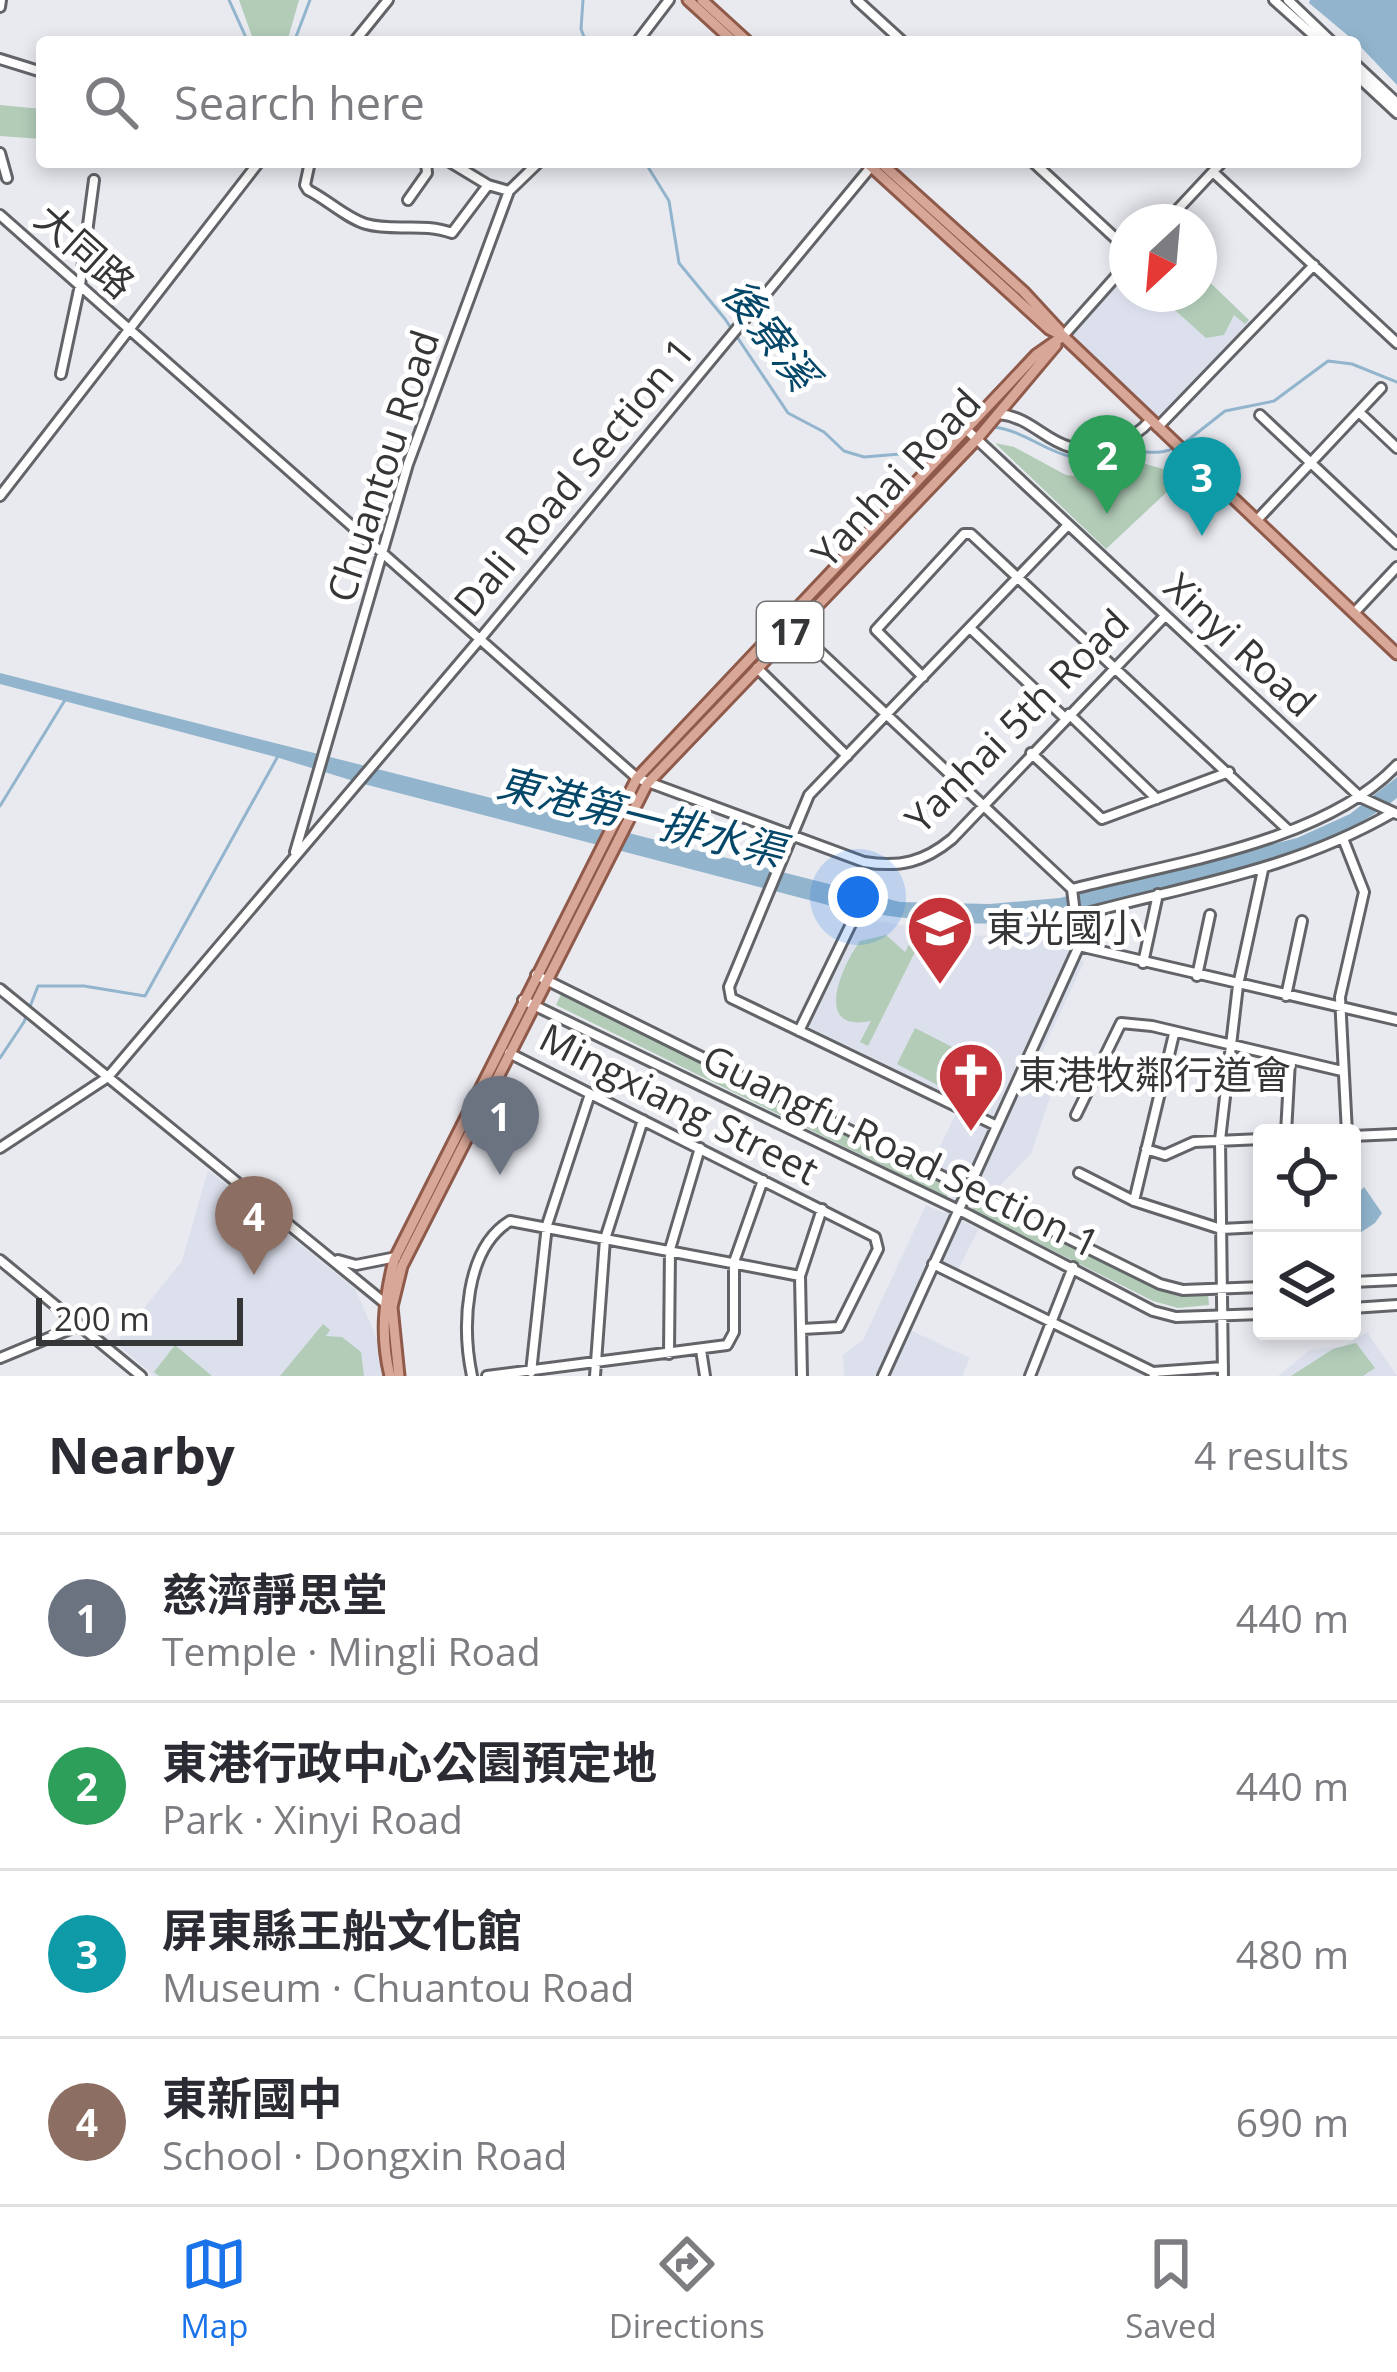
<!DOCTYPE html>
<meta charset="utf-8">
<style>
body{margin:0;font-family:"Open Sans","Noto Sans TC",sans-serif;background:#f2f2f3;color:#2b2b33}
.controls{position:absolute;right:36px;bottom:36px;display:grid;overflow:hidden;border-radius:12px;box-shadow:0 6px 18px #0003}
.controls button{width:108px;height:108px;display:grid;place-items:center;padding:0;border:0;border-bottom:3px solid #e1e1e2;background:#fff;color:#2b2b33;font:60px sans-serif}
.compass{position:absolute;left:1109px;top:204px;width:108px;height:108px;border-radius:50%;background:#fff;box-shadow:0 6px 18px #0003;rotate:206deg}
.scale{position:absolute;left:36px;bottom:30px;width:207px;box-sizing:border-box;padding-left:12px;border:6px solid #353638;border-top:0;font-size:33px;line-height:42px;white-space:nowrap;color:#353638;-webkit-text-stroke:9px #fff;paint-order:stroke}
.you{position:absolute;left:858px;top:897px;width:42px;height:42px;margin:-30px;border:9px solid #fff;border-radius:50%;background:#1a73e8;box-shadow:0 0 0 18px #1a73e833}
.badge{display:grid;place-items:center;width:78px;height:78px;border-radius:50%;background:#1a73e8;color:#fff;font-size:39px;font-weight:700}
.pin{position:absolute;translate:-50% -99px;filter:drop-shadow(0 3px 6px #0008)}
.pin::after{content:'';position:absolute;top:63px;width:42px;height:36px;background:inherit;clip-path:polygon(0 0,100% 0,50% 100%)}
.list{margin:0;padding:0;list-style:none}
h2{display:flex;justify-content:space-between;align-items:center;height:156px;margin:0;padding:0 48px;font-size:51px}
h2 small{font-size:39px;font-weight:400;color:#7c7c81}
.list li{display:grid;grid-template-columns:78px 1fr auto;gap:36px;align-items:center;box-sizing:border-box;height:168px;padding:0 48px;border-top:3px solid #e1e1e2}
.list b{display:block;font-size:45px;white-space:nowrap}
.list p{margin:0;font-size:39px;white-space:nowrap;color:#7c7c81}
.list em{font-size:39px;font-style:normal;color:#7c7c81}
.icon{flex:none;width:66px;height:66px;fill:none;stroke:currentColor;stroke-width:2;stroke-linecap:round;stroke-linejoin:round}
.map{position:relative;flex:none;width:1397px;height:1376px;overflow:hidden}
.search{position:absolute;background:#fff;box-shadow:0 6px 18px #0003;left:36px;right:36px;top:36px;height:132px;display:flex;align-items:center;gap:30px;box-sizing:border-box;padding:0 42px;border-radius:12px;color:#7c7c81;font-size:45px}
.sheet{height:828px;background:#fff}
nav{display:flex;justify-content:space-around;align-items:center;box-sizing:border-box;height:168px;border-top:3px solid #e1e1e2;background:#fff;font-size:33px;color:#7c7c81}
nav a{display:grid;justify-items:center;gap:6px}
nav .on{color:#1a73e8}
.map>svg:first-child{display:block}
.built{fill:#dce0ed}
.green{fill:#b2ccb8}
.water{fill:#92b5cd}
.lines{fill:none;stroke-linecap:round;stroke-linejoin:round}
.stream{stroke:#92b5cd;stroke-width:3}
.minor-casing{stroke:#626468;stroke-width:14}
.major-casing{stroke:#8f5a4a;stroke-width:15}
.minor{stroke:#fff;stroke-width:8}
.major{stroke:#d9a798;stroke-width:9}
.labels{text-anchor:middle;stroke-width:10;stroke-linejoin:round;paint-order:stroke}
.shield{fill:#fff;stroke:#727274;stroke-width:3}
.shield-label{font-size:36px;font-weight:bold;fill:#353638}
.street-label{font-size:39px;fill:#353638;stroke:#fff}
.poi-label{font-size:39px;fill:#353638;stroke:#fff;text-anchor:start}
.water-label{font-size:42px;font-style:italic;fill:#054768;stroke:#fff}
</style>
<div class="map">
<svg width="1397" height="1376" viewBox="0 0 1397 1376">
<rect width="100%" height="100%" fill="#e8eaf0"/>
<path class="built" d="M 1127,271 L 1127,294 L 1199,294 L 1199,272 L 1251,322 L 1159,420 L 1073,335 Z
M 862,919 L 974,936 L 1067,931 L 1071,947 L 993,1116 L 809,1027 Z
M 1069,956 L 1084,962 L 1033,1071 L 1055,1082 L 1031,1154 L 990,1196 L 976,1191 L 962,1221 L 979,1229 L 954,1277 L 935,1269 L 911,1322 L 912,1331 L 970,1358 L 962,1376 L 844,1376 L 843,1355 L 863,1340 L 926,1205 L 944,1213 L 959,1184 L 929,1169 L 961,1103 L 994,1118 Z
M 208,1170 L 355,1289 L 376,1336 L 386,1376 L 154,1376 L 116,1343 L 182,1261 Z
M 1367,1332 L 1397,1376 L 1278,1376 L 1310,1350 L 1344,1346 Z"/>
<path class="green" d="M 299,0 L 287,42 L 254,42 L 239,0 Z
M 0,105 L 42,109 L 42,139 L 0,136 Z
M 1199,272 L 1249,320 L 1245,324 L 1234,315 L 1224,335 L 1206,338 L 1157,294 L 1199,294 Z
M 995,443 L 1014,447 L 1066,475 L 1098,478 L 1142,463 L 1185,475 L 1106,549 Z
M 917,930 L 924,934 L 868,1046 L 860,1042 L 871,1021 C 811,1033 843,964 860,941 L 886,935 L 905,952 Z
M 562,992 L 951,1188 L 947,1197 L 556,1005 Z
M 915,1028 L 960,1051 L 941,1087 L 897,1064 Z
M 977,1200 L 1156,1289 L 1208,1295 L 1209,1305 L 1178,1308 L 1153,1301 L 972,1210 Z
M 323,1324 L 330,1330 L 326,1336 L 342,1337 L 361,1352 L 364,1376 L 280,1376 Z
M 1356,1343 L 1375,1368 L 1363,1376 L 1291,1376 L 1333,1349 Z
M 175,1345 L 212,1376 L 159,1376 L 154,1372 Z"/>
<path class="water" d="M 1310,0 L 1397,0 L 1397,85 L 1358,44 L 1309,3 Z
M 0,673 L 900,902 L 990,904 L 1060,898 L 1297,838 L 1350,814 L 1397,777 L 1397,798 C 1327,852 1241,868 1157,890 C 1107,903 1055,921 1003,923 C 951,926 898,917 847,910 L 360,783 L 276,757 L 0,684 Z
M 1364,1187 L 1382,1213 L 1375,1223 L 1352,1238 L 1352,1199 Z"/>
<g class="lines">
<path class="stream" d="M 229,0 L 248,42
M 583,0 L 581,29 L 586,42
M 294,42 L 310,0
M 645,162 L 669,201 L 679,263 L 725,319 L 788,413 L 824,432 L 844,451 L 864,457 L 924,452
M 993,427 C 1023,430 1044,451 1072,457 C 1094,462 1108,454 1128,452 C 1144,450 1160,456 1174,448
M 1183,444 L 1225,411 L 1274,401 L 1328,361 L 1352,364 L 1397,382
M 0,806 L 65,700
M 0,1058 L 24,1022 L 38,986 L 84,986 L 145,996 L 278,756"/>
<defs>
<path id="minor" d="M 857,0 L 903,42
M 1274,0 L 1321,42
M 1288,0 L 1332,42
M 0,7 L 1,0
M 354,42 L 388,0
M 637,42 L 669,0
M 0,59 L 42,72
M 1355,64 L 1397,103
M 1355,74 L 1397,113
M 0,153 L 7,178
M 310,162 L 305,185 L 308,190 C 328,200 346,218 366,224 C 394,232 423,222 452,233 L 488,185
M 450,162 L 488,185 L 509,191 L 539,162
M 1033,162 L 1127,249
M 1213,172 L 1397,343
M 408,200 L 427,173 L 426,162
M 0,215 L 637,778 L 864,862 C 900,868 924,862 952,839 L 1164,617
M 1166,222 L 1222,162
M 1063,336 L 1127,264
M 61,374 L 80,285 L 94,180
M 1359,412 L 1397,448
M 999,414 C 1030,417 1044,440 1070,447 C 1100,454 1131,442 1151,420
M 1260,415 L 1397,544
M 1158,427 L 1314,265
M 968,431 L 1360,797 L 1397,814
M 0,496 L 259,162
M 1257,520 L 1381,388
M 1354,613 L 1397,567
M 786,620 L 1072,889 L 1079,946 L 883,1376
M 970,628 L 1065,718
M 757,668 L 847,756
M 923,677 L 876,630 L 964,534 L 971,534 L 1288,830
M 1069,714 L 1157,799
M 1031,753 L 1102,819 L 1229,772
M 1344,841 L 1364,892 L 1340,997 L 1347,1133
M 295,852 L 408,464 L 509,191
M 1072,889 C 1172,863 1325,842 1397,765
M 1076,916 C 1188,885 1289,872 1392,813
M 1079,946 L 1397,1020
M 1143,963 L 1158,894
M 536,975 L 1160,1284 L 1183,1290 L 1262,1287
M 1197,976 L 1210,915
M 0,989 L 386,1304
M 1286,996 L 1302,921
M 523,1000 L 967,1214 L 1153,1311 L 1176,1317 L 1262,1314
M 799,1031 L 854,918
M 509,1053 L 875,1237 L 878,1249 L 839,1327 L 802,1329
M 1025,1062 L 1089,1090
M 1076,1115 L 1121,1023 L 1152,1026 L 1342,1071
M 995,1125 L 731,998 L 729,987 L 809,795 L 1067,526
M 1286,1133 L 1290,1060
M 1352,1136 L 1397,1134
M 0,1148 L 108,1077 L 480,639 L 875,162
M 1146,1149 L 1165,1155 L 1194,1142 L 1262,1139
M 1079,1173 L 1134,1201 L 1221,1229 L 1262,1227
M 1134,1201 L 1174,1034
M 0,1260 L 141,1376
M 338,1260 L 356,1265 L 396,1257
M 933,1264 L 1153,1372 L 1154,1376
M 1352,1282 L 1397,1280
M 1352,1308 L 1397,1305
M 701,1350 L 705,1376
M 669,1354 L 670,1249 L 700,1148
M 0,1358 L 80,1325
M 531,1372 L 547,1225 L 590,1094
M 1153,1372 L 1223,1367
M 472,1376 C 462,1328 464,1249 510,1221 L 800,1276
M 487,1376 L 727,1345 L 734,1332 L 734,1262 L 763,1180
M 595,1376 L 605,1239 L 643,1120
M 802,1376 L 800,1276 L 822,1209
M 1030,1376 L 1073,1267
M 1223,1376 L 1220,1140 L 1238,985 L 1263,870"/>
<path id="major" d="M 688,0 L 734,42
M 702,0 L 748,42
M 866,162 L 1049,329 L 1063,336 L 1397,654
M 880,162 L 1024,292 L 1060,331
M 390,1376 C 380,1335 384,1301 394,1260 L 637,778 L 1036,355 L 1063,336
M 399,1376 L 392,1307 L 402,1266 L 647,784 L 977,439 L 1056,345"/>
</defs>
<use href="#minor" class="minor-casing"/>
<use href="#major" class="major-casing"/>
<use href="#minor" class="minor"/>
<use href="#major" class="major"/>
</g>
<defs>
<symbol id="school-pin" viewBox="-11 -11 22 30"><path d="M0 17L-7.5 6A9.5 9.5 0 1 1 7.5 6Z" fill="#c4343a" stroke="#fff"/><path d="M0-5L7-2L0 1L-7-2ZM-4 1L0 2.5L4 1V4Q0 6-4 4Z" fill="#fff"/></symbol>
<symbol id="church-pin" viewBox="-11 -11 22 30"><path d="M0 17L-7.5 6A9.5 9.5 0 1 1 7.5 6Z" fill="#c4343a" stroke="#fff"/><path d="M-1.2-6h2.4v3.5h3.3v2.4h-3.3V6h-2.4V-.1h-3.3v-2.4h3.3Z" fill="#fff"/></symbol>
</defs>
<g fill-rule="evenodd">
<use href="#school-pin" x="902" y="890" width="76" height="104"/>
<use href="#church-pin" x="933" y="1037" width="76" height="104"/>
</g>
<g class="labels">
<rect class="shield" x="757" y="602" width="66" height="60" rx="9"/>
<g class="shield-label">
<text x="790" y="645">17</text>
</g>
<g class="street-label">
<text transform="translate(85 251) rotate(42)" y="14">大同路</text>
<text transform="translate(383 466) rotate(-72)" y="14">Chuantou Road</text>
<text transform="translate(574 477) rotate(-50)" y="14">Dali Road Section 1</text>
<text transform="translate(896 478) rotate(-47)" y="14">Yanhai Road</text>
<text transform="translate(1240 645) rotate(43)" y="14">Xinyi Road</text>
<text transform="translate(1017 721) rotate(-45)" y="14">Yanhai 5th Road</text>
<text transform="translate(679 1104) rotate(27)" y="14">Mingxiang Street</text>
<text transform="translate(901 1151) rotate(26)" y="14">Guangfu Road Section 1</text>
</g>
<g class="poi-label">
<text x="986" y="942">東光國小</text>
<text x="1018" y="1089">東港牧鄰行道會</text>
</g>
<g class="water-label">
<text transform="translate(770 334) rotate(53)" y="15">後寮溪</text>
<text transform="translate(641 817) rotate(14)" y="15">東港第一排水渠</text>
</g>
</g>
</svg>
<div class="controls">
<button><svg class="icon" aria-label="locate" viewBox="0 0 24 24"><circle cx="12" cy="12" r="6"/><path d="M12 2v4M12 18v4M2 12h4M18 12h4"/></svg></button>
<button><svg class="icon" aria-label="layers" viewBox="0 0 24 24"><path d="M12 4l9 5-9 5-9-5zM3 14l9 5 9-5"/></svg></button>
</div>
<svg class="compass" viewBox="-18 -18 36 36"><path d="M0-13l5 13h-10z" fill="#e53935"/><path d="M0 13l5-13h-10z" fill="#7c7c81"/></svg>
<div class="scale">200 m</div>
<div class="you"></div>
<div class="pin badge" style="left:500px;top:1175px;background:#6b7280">1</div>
<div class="pin badge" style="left:1107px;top:514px;background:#2e9e5b">2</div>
<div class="pin badge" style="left:1202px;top:536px;background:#0f9aa8">3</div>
<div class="pin badge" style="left:254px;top:1275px;background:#8d6e63">4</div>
<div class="search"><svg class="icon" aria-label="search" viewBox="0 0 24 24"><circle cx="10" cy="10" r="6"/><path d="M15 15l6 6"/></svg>Search here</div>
</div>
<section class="sheet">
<h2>Nearby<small>4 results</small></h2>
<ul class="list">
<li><span class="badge" style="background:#6b7280">1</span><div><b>慈濟靜思堂</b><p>Temple · Mingli Road</p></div><em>440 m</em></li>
<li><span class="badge" style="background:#2e9e5b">2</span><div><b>東港行政中心公園預定地</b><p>Park · Xinyi Road</p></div><em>440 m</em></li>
<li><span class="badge" style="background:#0f9aa8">3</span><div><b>屏東縣王船文化館</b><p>Museum · Chuantou Road</p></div><em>480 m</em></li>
<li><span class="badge" style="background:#8d6e63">4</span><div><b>東新國中</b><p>School · Dongxin Road</p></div><em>690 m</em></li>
</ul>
</section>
<nav>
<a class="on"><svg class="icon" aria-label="map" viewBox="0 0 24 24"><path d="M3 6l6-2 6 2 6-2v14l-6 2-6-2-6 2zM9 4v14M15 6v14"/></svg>Map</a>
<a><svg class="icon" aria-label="directions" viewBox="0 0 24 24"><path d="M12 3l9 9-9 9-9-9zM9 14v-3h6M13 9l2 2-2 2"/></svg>Directions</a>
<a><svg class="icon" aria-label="saved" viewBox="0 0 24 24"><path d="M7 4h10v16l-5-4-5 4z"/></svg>Saved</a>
</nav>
